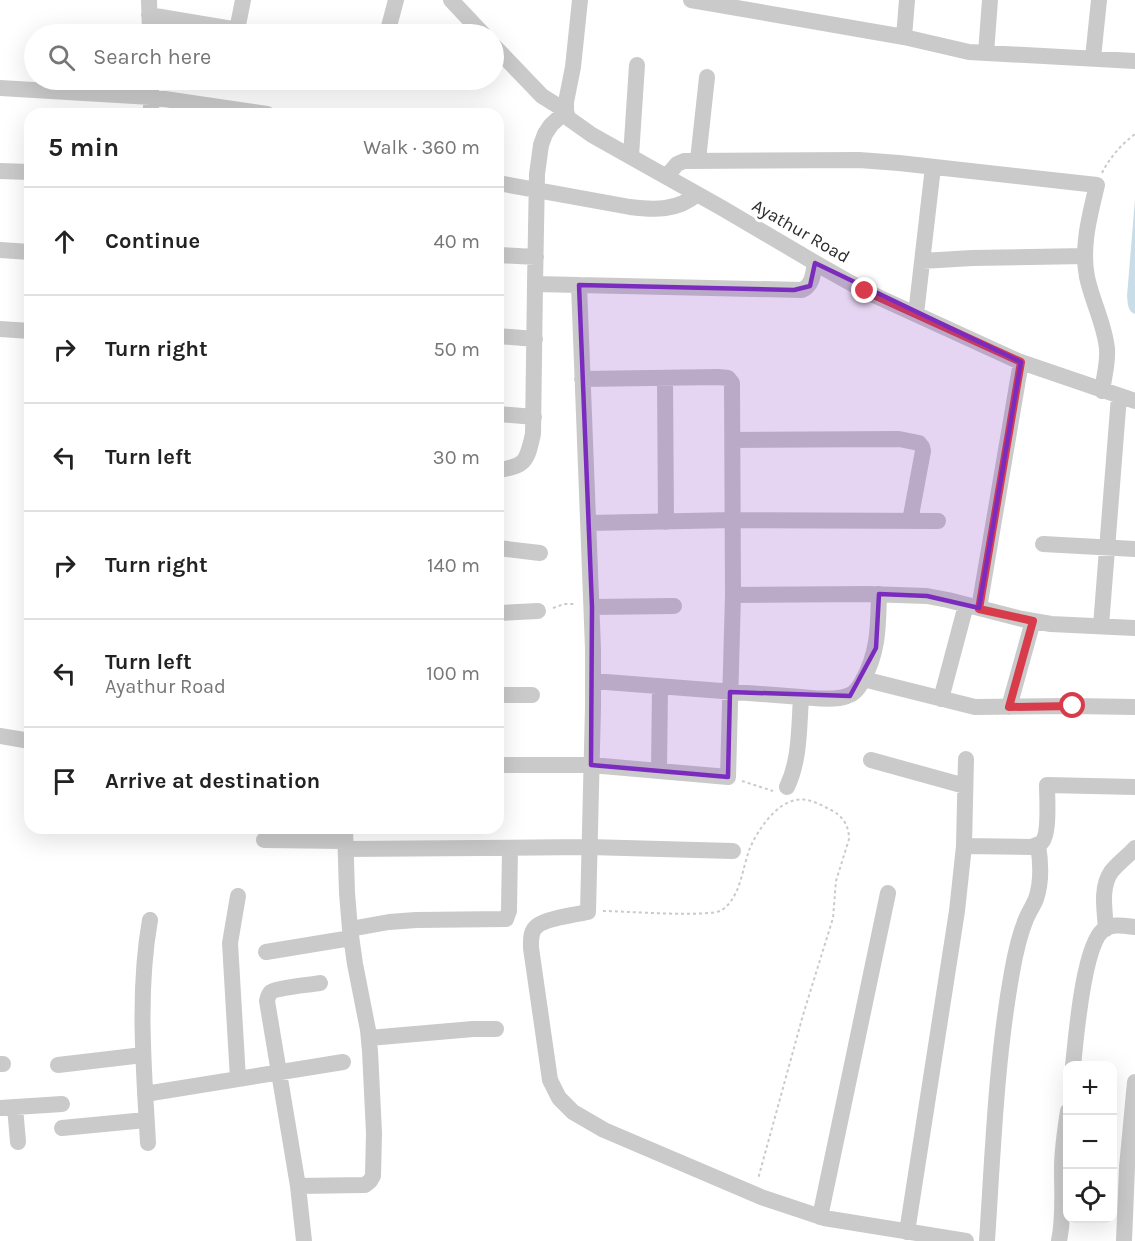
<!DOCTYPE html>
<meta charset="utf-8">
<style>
body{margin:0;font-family:Karla,sans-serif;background:#f6f6f6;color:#222}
.controls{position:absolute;right:18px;bottom:18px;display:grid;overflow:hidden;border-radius:12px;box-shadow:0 6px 24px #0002}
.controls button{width:54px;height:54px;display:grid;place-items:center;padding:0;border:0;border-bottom:2px solid #e0e0e0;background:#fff;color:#222;font:30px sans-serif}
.stop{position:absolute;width:18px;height:18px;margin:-14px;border:4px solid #d83c4b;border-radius:50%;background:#fff}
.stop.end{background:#d83c4b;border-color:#fff;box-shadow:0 2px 6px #0008}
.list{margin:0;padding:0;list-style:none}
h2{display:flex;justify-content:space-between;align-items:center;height:78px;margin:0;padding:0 24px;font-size:26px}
h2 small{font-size:20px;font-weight:400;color:#767676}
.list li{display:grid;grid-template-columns:39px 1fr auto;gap:18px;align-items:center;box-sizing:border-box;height:108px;padding:0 24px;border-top:2px solid #e0e0e0}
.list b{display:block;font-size:22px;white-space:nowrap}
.list p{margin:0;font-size:20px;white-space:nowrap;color:#767676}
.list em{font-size:20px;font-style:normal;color:#767676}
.icon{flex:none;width:33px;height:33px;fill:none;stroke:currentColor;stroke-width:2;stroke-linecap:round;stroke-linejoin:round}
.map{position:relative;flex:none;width:1135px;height:1241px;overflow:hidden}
.search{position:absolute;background:#fff;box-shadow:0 6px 24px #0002;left:24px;top:24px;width:480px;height:66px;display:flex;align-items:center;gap:15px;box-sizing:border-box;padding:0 21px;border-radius:33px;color:#767676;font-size:22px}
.panel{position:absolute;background:#fff;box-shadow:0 6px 24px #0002;left:24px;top:108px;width:480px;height:726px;border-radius:18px}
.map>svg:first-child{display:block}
.water{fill:#c9dde8}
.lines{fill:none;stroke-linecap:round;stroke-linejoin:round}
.path{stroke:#cacaca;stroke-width:2;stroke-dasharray:3 3;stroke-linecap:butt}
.minor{stroke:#cacaca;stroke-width:16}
.route{stroke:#d83c4b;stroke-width:8}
.marked{fill:#7b2cbf;fill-opacity:0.2;stroke:#7b2cbf;stroke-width:4.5;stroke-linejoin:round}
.labels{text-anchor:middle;stroke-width:6;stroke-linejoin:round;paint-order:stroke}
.street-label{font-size:18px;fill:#2d2d2d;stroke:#fff}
</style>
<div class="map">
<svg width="1135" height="1241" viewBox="0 0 1135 1241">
<rect width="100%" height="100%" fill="#fff"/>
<path class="water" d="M 1135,199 L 1135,314 C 1127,311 1128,303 1127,296 Z"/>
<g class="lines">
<path class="path" d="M 1102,173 C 1110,157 1121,145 1135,134
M 553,608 L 564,604 L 576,604
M 742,781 L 773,791
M 603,911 C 623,911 710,918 722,910 C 741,897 742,868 750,848 C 757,831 776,803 796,800 C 807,797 821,805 831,810 C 843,816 849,826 849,839 L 836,881 L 833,918 L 803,1015 L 758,1179"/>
<path class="minor" d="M 149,0 L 150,34
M 451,0 L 483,34
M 580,0 L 573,67 L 566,102 L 566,111 L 568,118 L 592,135 L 722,208 L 824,268 L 865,291 L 1018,361 L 1135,401
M 691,0 L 904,37 L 969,52 L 1135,61
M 149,15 L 263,34
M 237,30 L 243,0
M 387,34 L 396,0
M 904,37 L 907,0
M 494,46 L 542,96 L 566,111 L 551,125 L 545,134 L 541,145 L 537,174 L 535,284 L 579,285 L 593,649 L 593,707 L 588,912 C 577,914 544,919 537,926 C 530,931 531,941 531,948 L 550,1080 L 559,1098 L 573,1112 L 604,1130 L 761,1197 L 824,1218 L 966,1241
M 986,53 L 990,0
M 1093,58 L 1099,0
M 0,88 L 151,97 L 267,114
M 151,114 L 151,80
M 631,156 L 637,65
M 698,160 L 707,77
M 0,171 L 30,172
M 667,176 L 677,164 L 684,161 L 859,160 L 899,163 L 1097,185 C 1090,215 1081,246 1087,277 C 1092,301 1105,325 1107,349 C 1108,363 1104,377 1102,391
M 498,183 L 630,207 C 654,210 678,211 697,194
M 0,250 L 30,252
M 498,255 L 536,257
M 922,261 L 972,258 L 1085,256
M 579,285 L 802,290 C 813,285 813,273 815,263
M 916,314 L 933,167
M 0,329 L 30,331
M 498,336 L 535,339
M 665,378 L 666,522
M 498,414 L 534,417
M 733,440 L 899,439 L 919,443 L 922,447 L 923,451 L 910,521
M 498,470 C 526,466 527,461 533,434 L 535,284
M 589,523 L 733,520 L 938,521
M 1043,544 L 1135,549
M 498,548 L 540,553
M 733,595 L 868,594 L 927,596 L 948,600 L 1022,619 L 1051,624 L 1135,628
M 592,607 L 674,606
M 979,608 L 1021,362
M 498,613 L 538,611
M 1101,626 L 1119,396
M 863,679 L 975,707 L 1073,706 L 1135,707
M 593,681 L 801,697 C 815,698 834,701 847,696 C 855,694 859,687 863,680 C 879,650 878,626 879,594
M 498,695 L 532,695
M 941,699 L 966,605
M 1009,707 L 1033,621
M 0,736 L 30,741
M 871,760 L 965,786
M 498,765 L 591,765 L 728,777 L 733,595 L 732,383 L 728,378 L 718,377 L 582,379
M 659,771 L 660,687
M 787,787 C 800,760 799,727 801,697
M 264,840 L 345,841
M 964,846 L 1032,847 C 1033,846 1040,844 1041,843 C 1050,836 1047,797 1047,785 L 1135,787
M 346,849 L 589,847 L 733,851
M 350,929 L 389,922 L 416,920 L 506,919 L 509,911 L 510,848
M 1106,929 C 1105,911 1100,888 1111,872 C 1118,863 1128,856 1135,848
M 266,952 L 351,938
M 369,1038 L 473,1029 L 496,1029
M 0,1064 L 3,1064
M 58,1065 L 143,1055
M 1073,1066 C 1076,1038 1083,947 1103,930 C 1112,923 1125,926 1135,927
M 238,1079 L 230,943 L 238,896
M 145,1094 L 343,1062
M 15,1107 L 18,1142
M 0,1108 L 62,1104
M 62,1128 L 146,1120
M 148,1143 C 144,1069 137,993 150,920
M 298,1186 L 365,1185 L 370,1181 L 373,1176 L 374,1133 L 370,1051 L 368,1030 L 355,964 L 350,929 L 347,893 L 345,828
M 820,1217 L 888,893
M 907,1232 L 957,911 L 964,846 L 966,759
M 304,1241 L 298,1186 L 267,1001 C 268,997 268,995 271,992 C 279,987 310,985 320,983
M 987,1241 C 993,1151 996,1061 1012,972 C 1015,955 1019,936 1026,919 C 1029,912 1033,906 1036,899 C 1042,881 1041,863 1038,845
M 1059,1241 C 1064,1217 1062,1193 1062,1169 C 1062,1150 1065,1130 1068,1111
M 1124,1241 L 1127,1167 L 1135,1082"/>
</g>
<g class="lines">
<path class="route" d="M 865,291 L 1021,362 L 979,609 L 1033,621 L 1009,707 L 1073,706"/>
</g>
<path class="marked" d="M 815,263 L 1021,362 L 979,608 L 927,596 L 879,594 L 876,648 L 850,696 L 730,692 L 728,777 L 591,765 L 592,607 L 579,285 L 794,290 L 810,286 Z"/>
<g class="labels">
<g class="street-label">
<text transform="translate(801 231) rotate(30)" y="6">Ayathur Road</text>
</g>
</g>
</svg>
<div class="controls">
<button>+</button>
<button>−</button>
<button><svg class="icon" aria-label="locate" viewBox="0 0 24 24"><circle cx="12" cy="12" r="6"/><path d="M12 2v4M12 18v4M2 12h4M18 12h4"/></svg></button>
</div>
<div class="stop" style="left:1073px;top:706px"></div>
<div class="stop end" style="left:865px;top:291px"></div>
<div class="search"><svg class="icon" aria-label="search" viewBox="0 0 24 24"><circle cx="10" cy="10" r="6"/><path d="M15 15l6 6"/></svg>Search here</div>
<section class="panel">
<h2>5 min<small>Walk · 360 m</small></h2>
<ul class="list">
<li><svg class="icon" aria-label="ahead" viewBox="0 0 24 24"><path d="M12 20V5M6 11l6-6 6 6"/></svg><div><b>Continue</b></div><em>40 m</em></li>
<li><svg class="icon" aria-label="right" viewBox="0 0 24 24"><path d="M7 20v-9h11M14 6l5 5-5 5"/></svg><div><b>Turn right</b></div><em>50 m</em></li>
<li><svg class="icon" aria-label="left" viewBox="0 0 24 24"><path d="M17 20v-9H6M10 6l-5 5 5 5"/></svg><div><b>Turn left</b></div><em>30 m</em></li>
<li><svg class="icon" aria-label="right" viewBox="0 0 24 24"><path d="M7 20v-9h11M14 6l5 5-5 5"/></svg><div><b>Turn right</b></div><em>140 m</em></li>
<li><svg class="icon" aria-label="left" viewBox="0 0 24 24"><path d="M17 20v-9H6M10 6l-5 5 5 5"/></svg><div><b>Turn left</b><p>Ayathur Road</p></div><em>100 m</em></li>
<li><svg class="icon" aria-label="arrive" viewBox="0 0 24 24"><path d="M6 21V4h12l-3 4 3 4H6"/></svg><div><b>Arrive at destination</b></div></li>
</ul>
</section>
</div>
